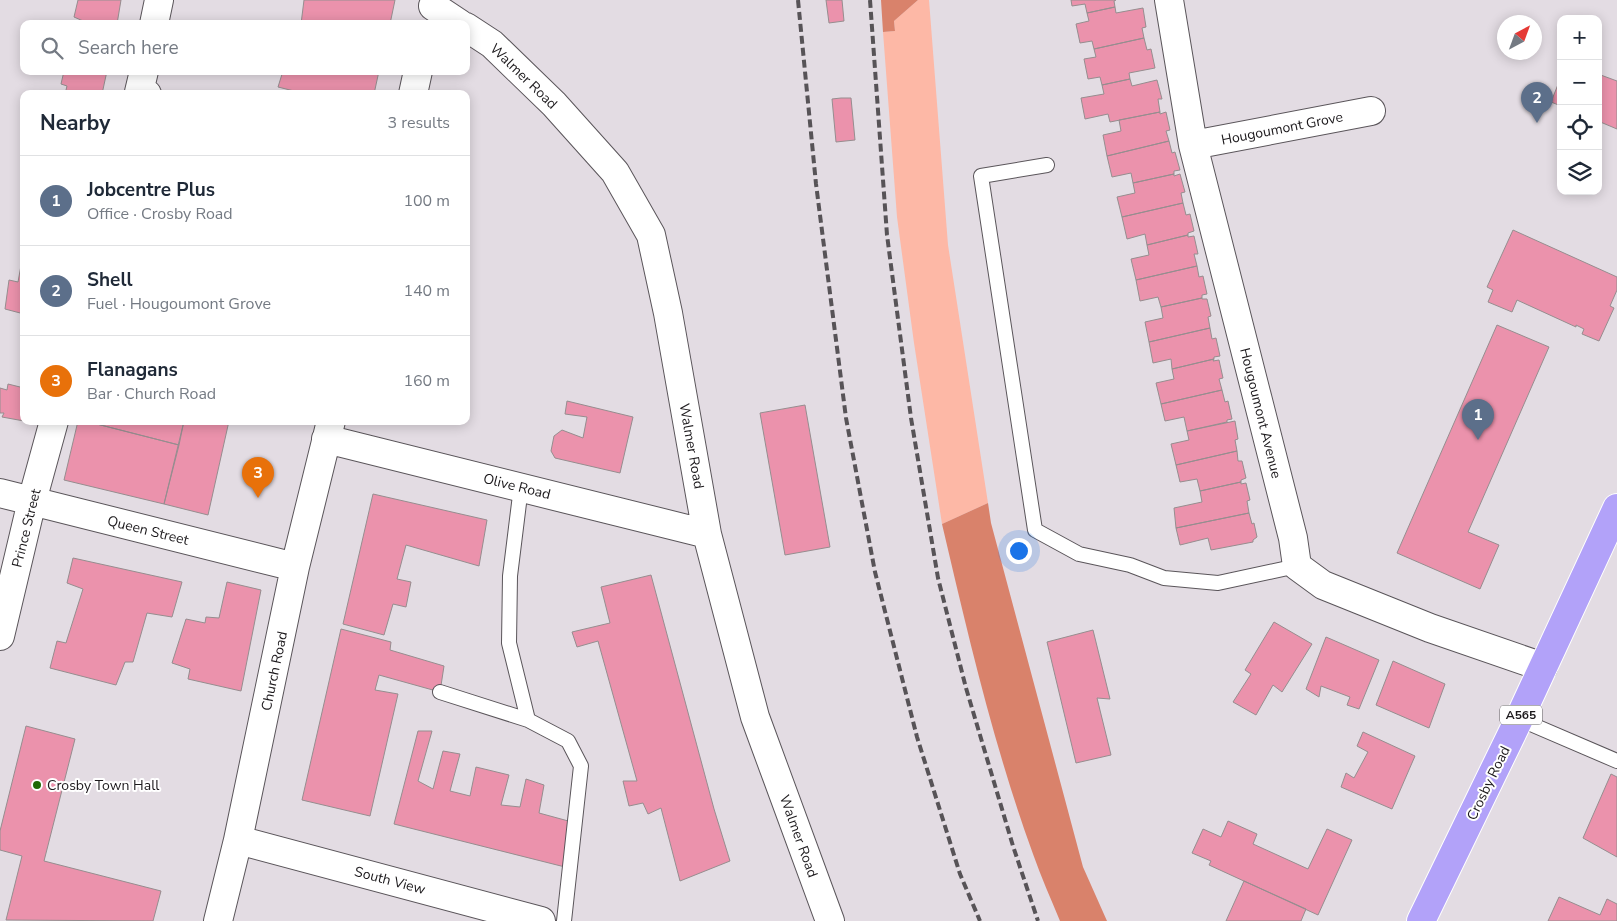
<!DOCTYPE html>
<meta charset="utf-8">
<style>
body{margin:0;font-family:"Nunito Sans",sans-serif;background:#f6f6f7;color:#1f2937}
.controls{position:absolute;right:15px;top:15px;display:grid;overflow:hidden;border-radius:10px;box-shadow:0 2px 12px #0003}
.controls button{width:45px;height:45px;display:grid;place-items:center;padding:0;border:0;border-bottom:1px solid #e0e1e3;background:#fff;color:#1f2937;font:25px sans-serif}
.compass{position:absolute;left:1497px;top:15px;width:45px;height:45px;border-radius:50%;background:#fff;box-shadow:0 2px 12px #0003;rotate:41deg}
.you{position:absolute;left:1018px;top:550px;width:18px;height:18px;margin:-12px;border:4px solid #fff;border-radius:50%;background:#1a73e8;box-shadow:0 0 0 8px #1a73e833}
.badge{display:grid;place-items:center;width:32px;height:32px;border-radius:50%;background:#1e6804;color:#fff;font-size:16px;font-weight:700}
.pin{position:absolute;translate:-50% -41px;filter:drop-shadow(0 1px 2px #0008)}
.pin::after{content:'';position:absolute;top:26px;width:18px;height:15px;background:inherit;clip-path:polygon(0 0,100% 0,50% 100%)}
.list{margin:0;padding:0;list-style:none}
h2{display:flex;justify-content:space-between;align-items:center;height:65px;margin:0;padding:0 20px;font-size:21px}
h2 small{font-size:16px;font-weight:400;color:#747a83}
.list li{display:grid;grid-template-columns:32px 1fr auto;gap:15px;align-items:center;box-sizing:border-box;height:90px;padding:0 20px;border-top:1px solid #e0e1e3}
.list b{display:block;font-size:19px;white-space:nowrap}
.list p{margin:0;font-size:16px;white-space:nowrap;color:#747a83}
.list em{font-size:16px;font-style:normal;color:#747a83}
.icon{flex:none;width:28px;height:28px;fill:none;stroke:currentColor;stroke-width:2;stroke-linecap:round;stroke-linejoin:round}
.map{position:relative;flex:none;width:1617px;height:921px;overflow:hidden}
.search{position:absolute;background:#fff;box-shadow:0 2px 12px #0003;left:20px;top:20px;width:450px;height:55px;display:flex;align-items:center;gap:12px;box-sizing:border-box;padding:0 18px;border-radius:10px;color:#747a83;font-size:19px}
.panel{position:absolute;background:#fff;box-shadow:0 2px 12px #0003;left:20px;top:90px;width:450px;height:335px;border-radius:10px}
.map>svg:first-child{display:block}
.green{fill:#fdb8a6}
.forest{fill:#d9826b}
.building{fill:#eb92ac;stroke:#968d8f}
.lines{fill:none;stroke-linecap:round;stroke-linejoin:round}
.lane-casing{stroke:#5a555a;stroke-width:16}
.street-casing{stroke:#5a555a;stroke-width:30}
.highway-casing{stroke:#fff;stroke-width:30}
.lane{stroke:#fff;stroke-width:14}
.street{stroke:#fff;stroke-width:28}
.highway{stroke:#b2a2f9;stroke-width:28}
.rail{stroke:#575357;stroke-width:4;stroke-dasharray:8 4;stroke-linecap:butt}
.poi-dot{fill:#1e6804;stroke:#fff;stroke-width:2}
.labels{text-anchor:middle;stroke-width:4;stroke-linejoin:round;paint-order:stroke}
.shield{fill:#fff;stroke:#605e60;stroke-width:1}
.shield-label{font-size:12px;font-weight:bold;fill:#1c191c}
.street-label{font-size:14px;fill:#1c191c;stroke:#fff}
.poi-label{font-size:14px;fill:#1c191c;stroke:#fff;text-anchor:start}
</style>
<div class="map">
<svg width="1617" height="921" viewBox="0 0 1617 921">
<rect width="100%" height="100%" fill="#e3dce3"/>
<path class="green" d="M 918,0 L 929,0 L 948,245 L 988,503 L 942,524 L 914,343 L 897,217 L 883,32 L 895,31 L 894,21 Z"/>
<path class="forest" d="M 881,0 L 918,0 L 894,21 L 895,31 L 883,32 Z
M 988,503 L 991,523 L 1083,867 L 1107,921 L 1060,921 C 1051,899 1041,877 1033,854 C 994,747 968,635 942,524 Z"/>
<path class="building" d="M 78,0 L 121,0 L 117,24 L 90,24 L 74,17 Z
M 304,0 L 395,0 L 390,24 L 301,24 Z
M 826,0 L 842,0 L 844,21 L 829,23 Z
M 1071,0 L 1116,0 L 1114,1 L 1115,7 L 1087,13 L 1085,4 L 1072,6 Z
M 1115,7 L 1116,13 L 1143,8 L 1146,27 L 1142,28 L 1144,38 L 1094,49 L 1092,41 L 1080,43 L 1076,24 L 1089,21 L 1087,13 Z
M 1144,38 L 1147,50 L 1151,49 L 1155,68 L 1129,73 L 1130,79 L 1102,85 L 1100,77 L 1088,79 L 1084,59 L 1096,57 L 1094,49 Z
M 64,71 L 107,71 L 102,94 L 91,92 L 91,94 L 65,94 L 67,86 L 61,84 Z
M 283,71 L 379,71 L 374,94 L 306,94 L 278,87 Z
M 1598,74 L 1617,81 L 1617,129 L 1598,121 Z
M 1561,77 L 1561,106 L 1551,102 Z
M 1130,79 L 1132,86 L 1157,80 L 1162,99 L 1158,99 L 1160,112 L 1110,122 L 1108,114 L 1085,119 L 1081,98 L 1104,94 L 1102,85 Z
M 841,98 L 851,98 L 855,140 L 836,142 L 832,99 Z
M 1160,112 L 1160,114 L 1166,112 L 1170,130 L 1166,131 L 1169,141 L 1107,156 L 1103,135 L 1121,131 L 1119,120 Z
M 1169,141 L 1172,153 L 1175,152 L 1180,170 L 1174,171 L 1174,174 L 1133,183 L 1131,173 L 1112,177 L 1107,156 Z
M 1174,174 L 1174,176 L 1180,174 L 1185,192 L 1181,193 L 1183,203 L 1122,217 L 1117,197 L 1135,193 L 1133,183 Z
M 1183,203 L 1186,215 L 1190,214 L 1194,231 L 1188,233 L 1188,235 L 1147,245 L 1145,234 L 1127,239 L 1122,217 Z
M 1513,230 L 1617,277 L 1617,290 L 1610,306 L 1614,308 L 1599,341 L 1582,334 L 1584,329 L 1576,325 L 1576,327 L 1517,300 L 1512,312 L 1488,302 L 1493,290 L 1487,287 Z
M 1188,235 L 1188,237 L 1194,236 L 1198,254 L 1194,254 L 1197,266 L 1136,280 L 1131,259 L 1149,255 L 1147,245 Z
M 24,249 L 24,314 L 5,309 L 9,280 L 18,282 Z
M 1197,266 L 1199,277 L 1203,276 L 1207,294 L 1202,295 L 1202,298 L 1161,307 L 1158,297 L 1140,301 L 1136,280 Z
M 1202,298 L 1202,299 L 1207,299 L 1211,316 L 1208,317 L 1210,328 L 1149,342 L 1145,322 L 1163,318 L 1161,307 Z
M 1497,325 L 1549,347 L 1468,532 L 1499,545 L 1480,589 L 1397,553 Z
M 1210,328 L 1212,339 L 1216,338 L 1220,356 L 1214,357 L 1214,359 L 1172,369 L 1171,359 L 1153,363 L 1149,342 Z
M 1214,359 L 1213,361 L 1219,360 L 1223,378 L 1219,379 L 1222,390 L 1161,404 L 1156,383 L 1174,379 L 1172,369 Z
M 8,384 L 24,388 L 24,421 L 2,417 L 4,413 L 0,413 L 0,388 L 7,390 Z
M 1222,390 L 1225,402 L 1228,401 L 1232,419 L 1227,420 L 1227,422 L 1187,431 L 1184,417 L 1165,421 L 1161,404 Z
M 567,401 L 633,417 L 620,473 L 555,458 L 551,451 L 554,436 L 562,430 L 583,438 L 587,417 L 565,414 Z
M 805,405 L 830,547 L 785,555 L 760,413 Z
M 78,421 L 85,421 L 179,445 L 164,504 L 64,480 Z
M 85,421 L 184,421 L 179,445 Z
M 184,421 L 229,421 L 208,515 L 164,504 Z
M 1235,421 L 1238,439 L 1235,440 L 1237,451 L 1176,465 L 1171,444 L 1189,440 L 1187,431 Z
M 1237,451 L 1238,461 L 1242,461 L 1246,478 L 1241,480 L 1241,482 L 1200,491 L 1197,479 L 1180,482 L 1176,465 Z
M 1241,482 L 1241,484 L 1246,483 L 1250,500 L 1247,501 L 1249,513 L 1176,528 L 1174,508 L 1202,502 L 1200,491 Z
M 373,494 L 487,520 L 479,566 L 406,545 L 397,579 L 411,582 L 406,607 L 393,604 L 384,635 L 343,624 Z
M 1249,513 L 1252,524 L 1254,523 L 1257,537 L 1253,540 L 1253,542 L 1211,550 L 1208,538 L 1180,545 L 1176,528 Z
M 73,558 L 182,582 L 172,617 L 147,613 L 133,662 L 125,662 L 116,685 L 50,668 L 57,641 L 66,643 L 83,589 L 67,583 Z
M 651,575 L 714,809 L 730,861 L 680,881 L 661,808 L 648,814 L 643,803 L 629,806 L 623,781 L 637,781 L 598,641 L 577,647 L 572,632 L 610,623 L 601,587 Z
M 227,582 L 261,590 L 241,691 L 188,679 L 190,669 L 172,663 L 186,619 L 205,623 L 206,617 L 219,618 Z
M 1274,622 L 1312,644 L 1282,692 L 1273,685 L 1256,715 L 1233,702 L 1251,674 L 1245,670 Z
M 341,629 L 391,642 L 390,650 L 444,666 L 440,692 L 379,675 L 375,690 L 398,694 L 370,816 L 302,800 Z
M 1093,630 L 1110,699 L 1097,698 L 1111,755 L 1076,763 L 1047,642 Z
M 1326,637 L 1379,660 L 1359,709 L 1347,705 L 1350,697 L 1321,686 L 1319,697 L 1306,689 Z
M 1393,661 L 1445,684 L 1429,728 L 1376,705 Z
M 26,726 L 75,739 L 44,861 L 161,891 L 153,921 L 6,920 L 22,856 L 0,850 L 0,831 Z
M 418,731 L 432,731 L 418,781 L 433,789 L 443,751 L 460,754 L 450,791 L 470,796 L 476,767 L 509,775 L 501,805 L 520,807 L 526,779 L 544,785 L 539,813 L 572,822 L 565,867 L 394,824 Z
M 1363,732 L 1415,756 L 1392,809 L 1341,787 L 1346,773 L 1354,778 L 1368,752 L 1357,746 Z
M 1611,774 L 1617,777 L 1617,857 L 1583,838 Z
M 1228,821 L 1257,834 L 1253,844 L 1308,869 L 1327,829 L 1352,840 L 1318,915 L 1209,865 L 1211,861 L 1192,853 L 1203,829 L 1221,837 Z
M 1244,881 L 1306,909 L 1301,921 L 1226,921 Z
M 1559,897 L 1600,915 L 1607,899 L 1617,904 L 1617,921 L 1548,921 Z"/>
<g class="lines">
<defs>
<path id="lane" d="M 1047,165 L 981,176 L 1035,530 L 1079,554 L 1130,565 L 1164,578 L 1218,583 L 1297,566
M 521,487 L 510,576 L 509,643 L 528,720
M 440,692 L 528,720 L 568,741 L 581,766 L 564,921
M 1519,719 L 1617,761"/>
<path id="street" d="M 1169,0 L 1193,145 L 1293,538 L 1297,566 L 1323,585 L 1430,628 L 1543,667
M 433,6 L 460,24
M 154,24 L 159,0
M 466,27 L 492,44 L 554,104 L 615,172 L 651,235 L 668,313 L 707,534 L 755,717 L 830,921
M 144,71 L 139,92 L 147,94
M 413,94 L 418,71
M 1193,145 L 1371,111
M 326,439 L 707,534
M 0,493 L 295,567
M 0,636 L 32,501 L 54,421
M 238,840 L 541,921
M 218,921 L 238,840 L 295,567 L 331,421"/>
<path id="highway" d="M 1421,921 L 1519,719 L 1617,508"/>
</defs>
<use href="#lane" class="lane-casing"/>
<use href="#street" class="street-casing"/>
<use href="#highway" class="highway-casing"/>
<use href="#lane" class="lane"/>
<use href="#street" class="street"/>
<use href="#highway" class="highway"/>
<path class="rail" d="M 798,0 L 816,184 L 846,418 L 875,572 L 917,737 L 960,874 L 980,921
M 870,0 L 887,235 L 911,418 L 938,578 L 966,688 L 1013,846 L 1038,921"/>
</g>
<circle class="poi-dot" cx="37" cy="785" r="5"/>
<g class="labels">
<rect class="shield" x="1500" y="705.5" width="42" height="19" rx="4"/>
<g class="shield-label">
<text x="1521" y="719">A565</text>
</g>
<g class="street-label">
<text transform="translate(524 76) rotate(44)" y="5">Walmer Road</text>
<text transform="translate(1282 128) rotate(-11)" y="5">Hougoumont Grove</text>
<text transform="translate(1261 413) rotate(76)" y="5">Hougoumont Avenue</text>
<text transform="translate(692 446) rotate(80)" y="5">Walmer Road</text>
<text transform="translate(517 486) rotate(14)" y="5">Olive Road</text>
<text transform="translate(26 528) rotate(-76)" y="5">Prince Street</text>
<text transform="translate(148 530) rotate(14)" y="5">Queen Street</text>
<text transform="translate(274 671) rotate(-78)" y="5">Church Road</text>
<text transform="translate(1488 783) rotate(-64)" y="5">Crosby Road</text>
<text transform="translate(799 836) rotate(70)" y="5">Walmer Road</text>
<text transform="translate(390 880) rotate(15)" y="5">South View</text>
</g>
<g class="poi-label">
<text x="47" y="790">Crosby Town Hall</text>
</g>
</g>
</svg>
<div class="controls">
<button>+</button>
<button>−</button>
<button><svg class="icon" aria-label="locate" viewBox="0 0 24 24"><circle cx="12" cy="12" r="6"/><path d="M12 2v4M12 18v4M2 12h4M18 12h4"/></svg></button>
<button><svg class="icon" aria-label="layers" viewBox="0 0 24 24"><path d="M12 4l9 5-9 5-9-5zM3 14l9 5 9-5"/></svg></button>
</div>
<svg class="compass" viewBox="-18 -18 36 36"><path d="M0-13l5 13h-10z" fill="#e53935"/><path d="M0 13l5-13h-10z" fill="#747a83"/></svg>
<div class="you"></div>
<div class="pin badge" style="left:1478px;top:440px;background:#5c6f8a">1</div>
<div class="pin badge" style="left:1537px;top:123px;background:#5c6f8a">2</div>
<div class="pin badge" style="left:258px;top:498px;background:#e8710a">3</div>
<div class="search"><svg class="icon" aria-label="search" viewBox="0 0 24 24"><circle cx="10" cy="10" r="6"/><path d="M15 15l6 6"/></svg>Search here</div>
<section class="panel">
<h2>Nearby<small>3 results</small></h2>
<ul class="list">
<li><span class="badge" style="background:#5c6f8a">1</span><div><b>Jobcentre Plus</b><p>Office · Crosby Road</p></div><em>100 m</em></li>
<li><span class="badge" style="background:#5c6f8a">2</span><div><b>Shell</b><p>Fuel · Hougoumont Grove</p></div><em>140 m</em></li>
<li><span class="badge" style="background:#e8710a">3</span><div><b>Flanagans</b><p>Bar · Church Road</p></div><em>160 m</em></li>
</ul>
</section>
</div>
